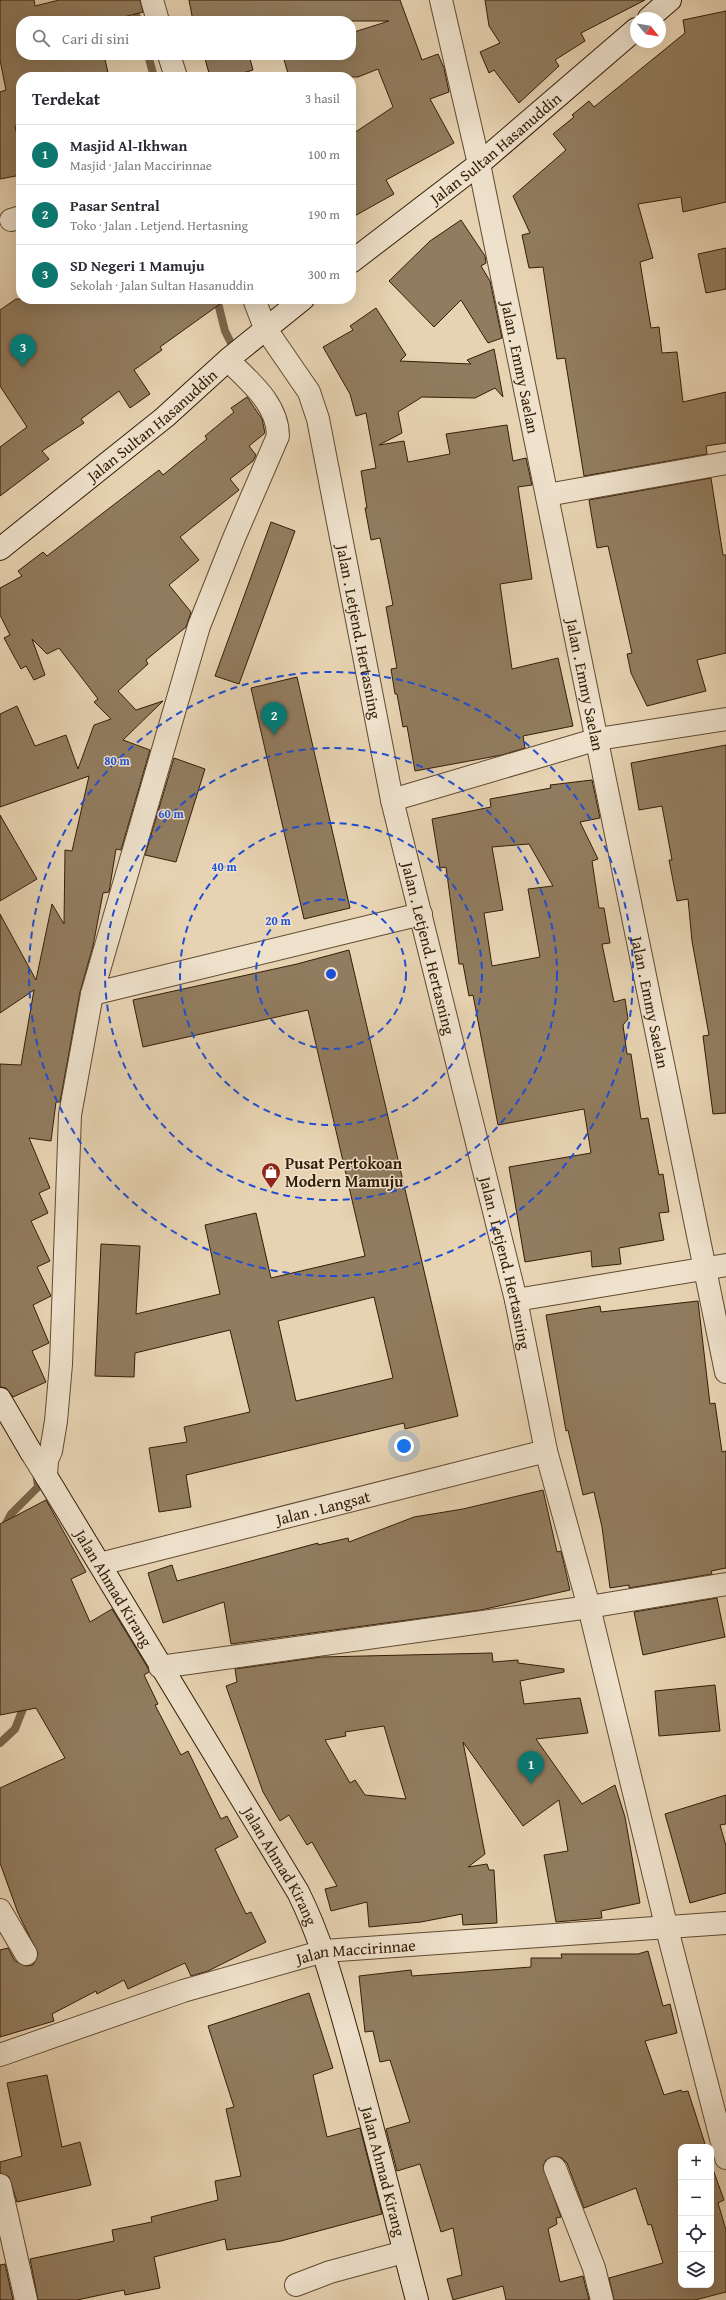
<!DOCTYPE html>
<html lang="id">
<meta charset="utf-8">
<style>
body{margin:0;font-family:"Gentium Book Plus",serif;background:#f2f2f3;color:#2b2b33}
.controls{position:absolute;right:12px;bottom:12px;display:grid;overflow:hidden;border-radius:8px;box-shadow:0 4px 16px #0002}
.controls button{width:36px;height:36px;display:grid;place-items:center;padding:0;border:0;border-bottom:1px solid #e1e1e2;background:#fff;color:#2b2b33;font:20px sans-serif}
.compass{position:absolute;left:630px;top:12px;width:36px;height:36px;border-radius:50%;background:#fff;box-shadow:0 4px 16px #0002;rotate:120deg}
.you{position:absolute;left:404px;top:1446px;width:14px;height:14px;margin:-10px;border:3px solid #fff;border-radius:50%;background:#1a73e8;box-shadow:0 0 0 6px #1a73e833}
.badge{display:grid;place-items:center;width:26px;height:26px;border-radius:50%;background:#0f766e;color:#fff;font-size:13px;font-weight:700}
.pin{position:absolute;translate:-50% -33px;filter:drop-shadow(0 1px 2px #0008)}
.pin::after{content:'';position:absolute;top:21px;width:14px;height:12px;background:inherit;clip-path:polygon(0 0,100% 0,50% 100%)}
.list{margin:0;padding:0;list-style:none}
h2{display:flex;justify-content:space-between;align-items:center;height:52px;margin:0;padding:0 16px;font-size:17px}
h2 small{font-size:13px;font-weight:400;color:#7c7c81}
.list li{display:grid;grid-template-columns:26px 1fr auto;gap:12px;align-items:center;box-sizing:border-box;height:60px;padding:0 16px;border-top:1px solid #e1e1e2}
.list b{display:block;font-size:15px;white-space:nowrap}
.list p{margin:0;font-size:13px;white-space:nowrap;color:#7c7c81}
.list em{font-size:13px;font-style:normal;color:#7c7c81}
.icon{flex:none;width:22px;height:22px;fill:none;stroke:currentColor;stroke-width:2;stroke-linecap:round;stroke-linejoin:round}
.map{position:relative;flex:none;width:726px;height:2300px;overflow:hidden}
.search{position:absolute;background:#fff;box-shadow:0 4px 16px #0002;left:16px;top:16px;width:340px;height:44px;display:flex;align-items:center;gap:10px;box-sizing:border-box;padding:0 14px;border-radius:16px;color:#7c7c81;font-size:15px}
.panel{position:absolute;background:#fff;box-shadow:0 4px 16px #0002;left:16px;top:72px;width:340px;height:232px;border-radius:16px}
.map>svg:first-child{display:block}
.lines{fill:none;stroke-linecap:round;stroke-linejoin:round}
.stream{stroke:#7a654a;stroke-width:8}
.building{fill:#917c5f;stroke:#331d06;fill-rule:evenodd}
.minor-casing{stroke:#604a31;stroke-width:24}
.tertiary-casing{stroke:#604a31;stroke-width:24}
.secondary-casing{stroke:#331d06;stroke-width:24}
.minor{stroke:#efe2cd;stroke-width:22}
.tertiary{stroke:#efe2cd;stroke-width:22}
.secondary{stroke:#efe2cd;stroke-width:22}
.ring{fill:none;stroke:#1d4ed8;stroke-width:2;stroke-dasharray:7 5}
.labels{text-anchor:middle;stroke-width:3;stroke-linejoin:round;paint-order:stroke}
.street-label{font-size:16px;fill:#331d06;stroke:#efe2cd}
.poi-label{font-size:16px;font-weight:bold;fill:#331d06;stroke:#efe2cd;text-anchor:start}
.centre{fill:#1d4ed8;stroke:#efe2cd;stroke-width:2}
.ring-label{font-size:12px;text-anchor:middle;font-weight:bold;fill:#1d4ed8;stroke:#efe2cd;stroke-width:3;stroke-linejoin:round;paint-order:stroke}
</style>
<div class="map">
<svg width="726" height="2300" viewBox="0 0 726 2300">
<rect width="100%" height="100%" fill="#e7d3b2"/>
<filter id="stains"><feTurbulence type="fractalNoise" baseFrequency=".005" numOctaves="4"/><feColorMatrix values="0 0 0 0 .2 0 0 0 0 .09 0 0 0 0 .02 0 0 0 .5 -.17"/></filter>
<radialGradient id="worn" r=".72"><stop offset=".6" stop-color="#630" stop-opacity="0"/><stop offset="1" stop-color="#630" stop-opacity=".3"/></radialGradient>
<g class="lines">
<path class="stream" d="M 132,0 L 138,21
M 148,55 L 154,77
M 217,299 L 225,331 L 236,353
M 0,1535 L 11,1514 L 38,1487 L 36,1472
M 0,1743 L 15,1729 L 26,1701"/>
</g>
<path class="building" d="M 0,0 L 34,0 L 35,6 L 59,0 L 140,0 L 143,12 L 108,21 L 21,21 L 21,55 L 104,55 L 109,77 L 21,77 L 21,125 L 15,126 L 21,154 L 21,175 L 0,179 L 0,92 L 6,90 L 0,60 Z
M 189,0 L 400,0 L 422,60 L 438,54 L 444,68 L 449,92 L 430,99 L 454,143 L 386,180 L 394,194 L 351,218 L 351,135 L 393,107 L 378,69 L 358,77 L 289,77 L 283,56 L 351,55 L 351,33 L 389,21 L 193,21 Z
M 485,0 L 645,0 L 581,33 L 585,41 L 555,60 L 559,66 L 519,103 L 494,70 L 489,73 L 480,52 L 500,43 L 489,26 Z
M 726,11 L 726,202 L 683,212 L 681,197 L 638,204 L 653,258 L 640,262 L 651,328 L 659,327 L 662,353 L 677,352 L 683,402 L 726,392 L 726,443 L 706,446 L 707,454 L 584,476 L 565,358 L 557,359 L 543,267 L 529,268 L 522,235 L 530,233 L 513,196 L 566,150 L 553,134 L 574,117 L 572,115 L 589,101 L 594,107 L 685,33 L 683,20 Z
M 204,55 L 249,55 L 253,70 L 230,77 L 210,77 Z
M 461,220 L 485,256 L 486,263 L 481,266 L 490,281 L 502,338 L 488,343 L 461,300 L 434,327 L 389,281 L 430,241 Z
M 726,248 L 726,289 L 706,293 L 698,254 Z
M 16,299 L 227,299 L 160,347 L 162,350 L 134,370 L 150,394 L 130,408 L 119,391 L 81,419 L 84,423 L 42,451 L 49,459 L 0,496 L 0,447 L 27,427 L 0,386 L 0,310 Z
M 376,308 L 406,355 L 400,361 L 471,364 L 467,360 L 494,349 L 503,397 L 495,388 L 475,398 L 422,397 L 398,412 L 402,433 L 379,445 L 404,441 L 408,462 L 450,454 L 446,434 L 507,425 L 513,461 L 526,458 L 532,485 L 518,487 L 532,579 L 500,584 L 512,669 L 558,658 L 573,726 L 523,736 L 525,748 L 502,755 L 415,771 L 407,726 L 403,727 L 397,694 L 395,694 L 391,669 L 397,668 L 386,607 L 393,605 L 380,538 L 371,540 L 365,508 L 367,508 L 361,471 L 376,468 L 366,413 L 356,416 L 350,394 L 323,347 L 353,330 L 350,326 Z
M 247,397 L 262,419 L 265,433 L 249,446 L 256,455 L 253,461 L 230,479 L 239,490 L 180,537 L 199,560 L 169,585 L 191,612 L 186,627 L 146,660 L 148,664 L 118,691 L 136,710 L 163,701 L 123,740 L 150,750 L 121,850 L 116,849 L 109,892 L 103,893 L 93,946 L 80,992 L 60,1102 L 56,1102 L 51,1141 L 29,1138 L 50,1188 L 39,1193 L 48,1213 L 31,1221 L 50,1261 L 37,1267 L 51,1296 L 33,1305 L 49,1343 L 32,1351 L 46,1382 L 13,1397 L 6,1388 L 0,1387 L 0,1064 L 21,1065 L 34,990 L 0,1013 L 0,914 L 36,980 L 52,904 L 64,924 L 65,850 L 72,851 L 89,776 L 0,807 L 0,714 L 17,706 L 35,746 L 66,735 L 78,769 L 94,725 L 111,719 L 94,702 L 98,699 L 59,648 L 47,654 L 32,639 L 45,675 L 34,680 L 26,666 L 21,669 L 4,638 L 10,635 L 0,615 L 0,588 L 22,576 L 18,571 L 43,552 L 47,556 L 159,470 L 163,475 L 207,439 L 205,436 L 234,412 L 231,408 Z
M 711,478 L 723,555 L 726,555 L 726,653 L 697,660 L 706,691 L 647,706 L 631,673 L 627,654 L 632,653 L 608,546 L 597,548 L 589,500 Z
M 271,522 L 295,531 L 239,684 L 215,676 Z
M 297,677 L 350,908 L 304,919 L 251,688 Z
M 726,745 L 726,1113 L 713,1114 L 703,1036 L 709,1035 L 692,941 L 688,899 L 677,901 L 669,860 L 672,860 L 662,806 L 639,810 L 631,763 Z
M 174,758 L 205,769 L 176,862 L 145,855 Z
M 592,780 L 600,818 L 580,822 L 598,859 L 592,861 L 599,908 L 604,908 L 610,943 L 602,944 L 614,1002 L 625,999 L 628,1019 L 623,1025 L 627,1054 L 631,1054 L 641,1119 L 648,1118 L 659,1175 L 663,1174 L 669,1212 L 659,1213 L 664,1240 L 619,1248 L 621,1264 L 592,1267 L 591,1251 L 525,1262 L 509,1167 L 591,1153 L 584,1109 L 498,1125 L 473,995 L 469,996 L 463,964 L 459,964 L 446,867 L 440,868 L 432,819 L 491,807 L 490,799 L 551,788 L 550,785 ZM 529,844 L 553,886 L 528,889 L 540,957 L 492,966 L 484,913 L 503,910 L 492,847 Z
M 0,815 L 37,879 L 0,901 Z
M 349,950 L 458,1416 L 405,1429 L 404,1423 L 186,1475 L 191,1507 L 159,1512 L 149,1448 L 187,1442 L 184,1427 L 250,1412 L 230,1330 L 135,1353 L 134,1377 L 95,1376 L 101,1244 L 140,1246 L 136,1314 L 220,1294 L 205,1225 L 256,1213 L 271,1278 L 365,1256 L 308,1010 L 143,1047 L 133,1000 L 297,964 ZM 374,1297 L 393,1378 L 296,1401 L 278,1321 Z
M 698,1301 L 710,1404 L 715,1403 L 722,1452 L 726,1451 L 726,1568 L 711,1571 L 712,1574 L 629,1588 L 629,1585 L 610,1588 L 602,1527 L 594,1492 L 583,1495 L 568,1430 L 566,1431 L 546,1315 L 600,1306 L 601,1312 Z
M 543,1490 L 557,1552 L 561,1551 L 570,1590 L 481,1610 L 231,1644 L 224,1602 L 163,1623 L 148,1573 L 172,1565 L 177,1581 L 318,1543 L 318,1545 L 348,1538 L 349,1542 L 414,1517 L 463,1509 Z
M 46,1500 L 86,1572 L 71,1579 L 90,1622 L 112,1609 L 148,1668 L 149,1672 L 144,1675 L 158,1704 L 155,1705 L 181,1755 L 188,1751 L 221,1819 L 227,1816 L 238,1837 L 215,1849 L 246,1914 L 251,1912 L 266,1942 L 208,1971 L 191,1976 L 185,1963 L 128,1989 L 124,1980 L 97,1994 L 96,1991 L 52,2014 L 54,2021 L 0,2037 L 0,1950 L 8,1948 L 15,1961 L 26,1966 L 33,1965 L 38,1954 L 18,1913 L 0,1863 L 0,1788 L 65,1758 L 36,1708 L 0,1715 L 0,1524 Z
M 717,1598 L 725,1637 L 643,1655 L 634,1612 Z
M 492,1653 L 493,1662 L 518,1660 L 518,1663 L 564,1669 L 564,1672 L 520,1681 L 524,1704 L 580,1698 L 588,1733 L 536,1739 L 582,1804 L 615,1785 L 625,1817 L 640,1903 L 601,1911 L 602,1918 L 556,1922 L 544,1855 L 568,1851 L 559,1800 L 523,1826 L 463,1742 L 485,1854 L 468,1867 L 487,1864 L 489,1870 L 494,1870 L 497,1923 L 463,1925 L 462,1914 L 421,1922 L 369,1927 L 367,1902 L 331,1911 L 325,1889 L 337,1886 L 312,1842 L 307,1845 L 289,1815 L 280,1821 L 263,1792 L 226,1686 L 237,1682 L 235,1669 L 321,1657 ZM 384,1726 L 391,1750 L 406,1799 L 365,1795 L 355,1780 L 350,1783 L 325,1740 L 346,1736 L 345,1732 Z
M 715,1685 L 720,1731 L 659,1736 L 655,1691 Z
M 726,1795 L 726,1824 L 720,1825 L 726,1846 L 726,1893 L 690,1903 L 665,1814 Z
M 648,1951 L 663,2006 L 670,2004 L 677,2033 L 645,2041 L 664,2095 L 681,2090 L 682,2092 L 688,2091 L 706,2147 L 681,2147 L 681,2285 L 711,2285 L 711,2164 L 724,2200 L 718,2203 L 726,2230 L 726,2292 L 695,2300 L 614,2300 L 609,2278 L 663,2263 L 651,2224 L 648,2225 L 636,2188 L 584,2208 L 567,2163 L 562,2158 L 556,2156 L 546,2160 L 543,2166 L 561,2217 L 556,2218 L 557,2224 L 548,2229 L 560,2282 L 583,2276 L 589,2300 L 506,2300 L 503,2286 L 453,2300 L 447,2279 L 462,2275 L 453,2228 L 441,2232 L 420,2164 L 397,2171 L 386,2129 L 410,2122 L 390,2060 L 380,2062 L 373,2031 L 365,2032 L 359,1976 L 411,1970 L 412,1976 L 531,1967 L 531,1958 L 562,1958 L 561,1954 L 638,1954 Z
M 309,1993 L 333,2068 L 313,2075 L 327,2137 L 360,2128 L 382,2214 L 281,2241 L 227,2250 L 225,2239 L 154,2257 L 160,2288 L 125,2295 L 124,2290 L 77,2300 L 38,2300 L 30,2259 L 114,2241 L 112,2230 L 152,2222 L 151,2217 L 218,2200 L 215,2181 L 241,2176 L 226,2109 L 234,2107 L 208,2026 Z
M 47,2075 L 62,2147 L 80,2142 L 91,2185 L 17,2202 L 9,2177 L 0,2173 L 0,2162 L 22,2156 L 7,2083 Z
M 5,2264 L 13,2300 L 0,2300 L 0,2265 Z"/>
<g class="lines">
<defs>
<g id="minor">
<path d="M 152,0 L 158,21"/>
<path id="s1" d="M 441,0 L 479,164 L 726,1372"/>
<path d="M 169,55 L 176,77"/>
<path d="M 11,220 L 21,217"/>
<path id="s2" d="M 254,299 L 265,328 L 309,392 L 318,419 L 392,800 L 516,1300 L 546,1451 L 589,1607 L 666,1925 L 726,2158"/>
<path d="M 547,495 L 726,463"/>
<path d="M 392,800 L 598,739 L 726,719"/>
<path d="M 92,994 L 421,914"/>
<path d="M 516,1300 L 726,1265"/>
<path d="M 46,1476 L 47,1460 L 51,1451 L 56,1421 L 61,1364 L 70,1115 L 92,994 L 199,626 L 234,538 L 278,436 C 278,404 249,381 228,360"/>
<path id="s3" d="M 100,1564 L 546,1451"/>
<path d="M 160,1667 L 589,1607 L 726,1584"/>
<path d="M 0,1910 L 26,1954"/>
<path id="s4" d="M 0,2055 L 183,1991 L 324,1951 L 726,1923"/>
<path d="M 555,2168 L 594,2268 L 602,2300"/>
<path d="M 0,2185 L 26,2300"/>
<path d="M 296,2285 L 330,2272 L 404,2252"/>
</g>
<path id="tertiary" d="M 31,1452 L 46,1476"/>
<g id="secondary">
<path d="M 649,18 L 670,0"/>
<path id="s5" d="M 351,262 L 479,164 L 636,29"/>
<path id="s6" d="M 0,549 L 165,417 L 231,357 L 303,299"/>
<path d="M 0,1399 L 31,1452"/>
<path id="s7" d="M 46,1476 L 298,1892 C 323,1942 336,1994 351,2047 C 374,2131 395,2216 417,2300"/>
</g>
</defs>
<use href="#minor" class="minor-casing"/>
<use href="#tertiary" class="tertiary-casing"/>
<use href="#secondary" class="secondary-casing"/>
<use href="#minor" class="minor"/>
<use href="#tertiary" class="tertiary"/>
<use href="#secondary" class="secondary"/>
</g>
<g class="ring">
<circle cx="331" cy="974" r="75"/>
<circle cx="331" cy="974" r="151"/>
<circle cx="331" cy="974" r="226"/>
<circle cx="331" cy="974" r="302"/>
</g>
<defs>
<symbol id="shop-pin" viewBox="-11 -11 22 30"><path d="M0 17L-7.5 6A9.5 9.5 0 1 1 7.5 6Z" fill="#8f2418" stroke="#efe2cd"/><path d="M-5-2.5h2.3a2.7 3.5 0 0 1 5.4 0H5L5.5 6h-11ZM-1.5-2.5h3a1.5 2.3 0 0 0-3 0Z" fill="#fff"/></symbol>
</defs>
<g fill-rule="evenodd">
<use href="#shop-pin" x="260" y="1161" width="22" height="30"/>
</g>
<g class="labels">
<g class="street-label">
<text dy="6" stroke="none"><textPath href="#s5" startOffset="184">Jalan Sultan Hasanuddin</textPath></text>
<text dy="6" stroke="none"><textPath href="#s1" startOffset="376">Jalan . Emmy Saelan</textPath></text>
<text dy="6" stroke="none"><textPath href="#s6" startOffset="196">Jalan Sultan Hasanuddin</textPath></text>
<text dy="6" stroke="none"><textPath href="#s2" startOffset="354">Jalan . Letjend. Hertasning</textPath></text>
<text dy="6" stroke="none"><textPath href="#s1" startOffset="700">Jalan . Emmy Saelan</textPath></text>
<text dy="6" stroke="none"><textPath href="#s2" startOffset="678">Jalan . Letjend. Hertasning</textPath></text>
<text dy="6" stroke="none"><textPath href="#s1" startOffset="1024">Jalan . Emmy Saelan</textPath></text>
<text dy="6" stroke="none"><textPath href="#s2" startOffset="1002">Jalan . Letjend. Hertasning</textPath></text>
<text dy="6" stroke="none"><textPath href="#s3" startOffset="230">Jalan . Langsat</textPath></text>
<text dy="6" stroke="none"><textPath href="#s7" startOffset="131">Jalan Ahmad Kirang</textPath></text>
<text dy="6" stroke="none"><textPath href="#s7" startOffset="455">Jalan Ahmad Kirang</textPath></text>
<text dy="6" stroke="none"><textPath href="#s4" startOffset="372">Jalan Maccirinnae</textPath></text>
<text dy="6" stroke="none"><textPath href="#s7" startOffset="779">Jalan Ahmad Kirang</textPath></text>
</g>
<g class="poi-label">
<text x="285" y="1169">Pusat Pertokoan<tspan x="285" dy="18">Modern Mamuju</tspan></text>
</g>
</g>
<circle cx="331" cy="974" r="6" class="centre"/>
<g class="ring-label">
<text x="117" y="765">80 m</text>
<text x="171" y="818">60 m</text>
<text x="224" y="871">40 m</text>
<text x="278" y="925">20 m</text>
</g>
<rect width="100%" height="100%" filter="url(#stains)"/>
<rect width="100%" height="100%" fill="url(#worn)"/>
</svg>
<div class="controls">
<button>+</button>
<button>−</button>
<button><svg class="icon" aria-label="locate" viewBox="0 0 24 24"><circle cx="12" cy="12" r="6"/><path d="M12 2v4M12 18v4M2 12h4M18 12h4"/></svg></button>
<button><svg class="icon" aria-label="layers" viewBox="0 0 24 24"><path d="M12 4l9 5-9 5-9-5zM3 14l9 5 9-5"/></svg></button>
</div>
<svg class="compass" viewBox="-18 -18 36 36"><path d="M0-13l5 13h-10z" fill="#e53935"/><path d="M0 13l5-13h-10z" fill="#7c7c81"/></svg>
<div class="you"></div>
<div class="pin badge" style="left:531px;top:1784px">1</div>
<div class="pin badge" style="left:274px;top:735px">2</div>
<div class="pin badge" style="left:23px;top:367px">3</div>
<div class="search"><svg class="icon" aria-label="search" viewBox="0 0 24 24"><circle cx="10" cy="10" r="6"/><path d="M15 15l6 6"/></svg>Cari di sini</div>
<section class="panel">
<h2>Terdekat<small>3 hasil</small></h2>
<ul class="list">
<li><span class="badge">1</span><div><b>Masjid Al-Ikhwan</b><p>Masjid · Jalan Maccirinnae</p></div><em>100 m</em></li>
<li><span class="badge">2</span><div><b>Pasar Sentral</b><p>Toko · Jalan . Letjend. Hertasning</p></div><em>190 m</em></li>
<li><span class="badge">3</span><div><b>SD Negeri 1 Mamuju</b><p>Sekolah · Jalan Sultan Hasanuddin</p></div><em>300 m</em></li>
</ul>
</section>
</div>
